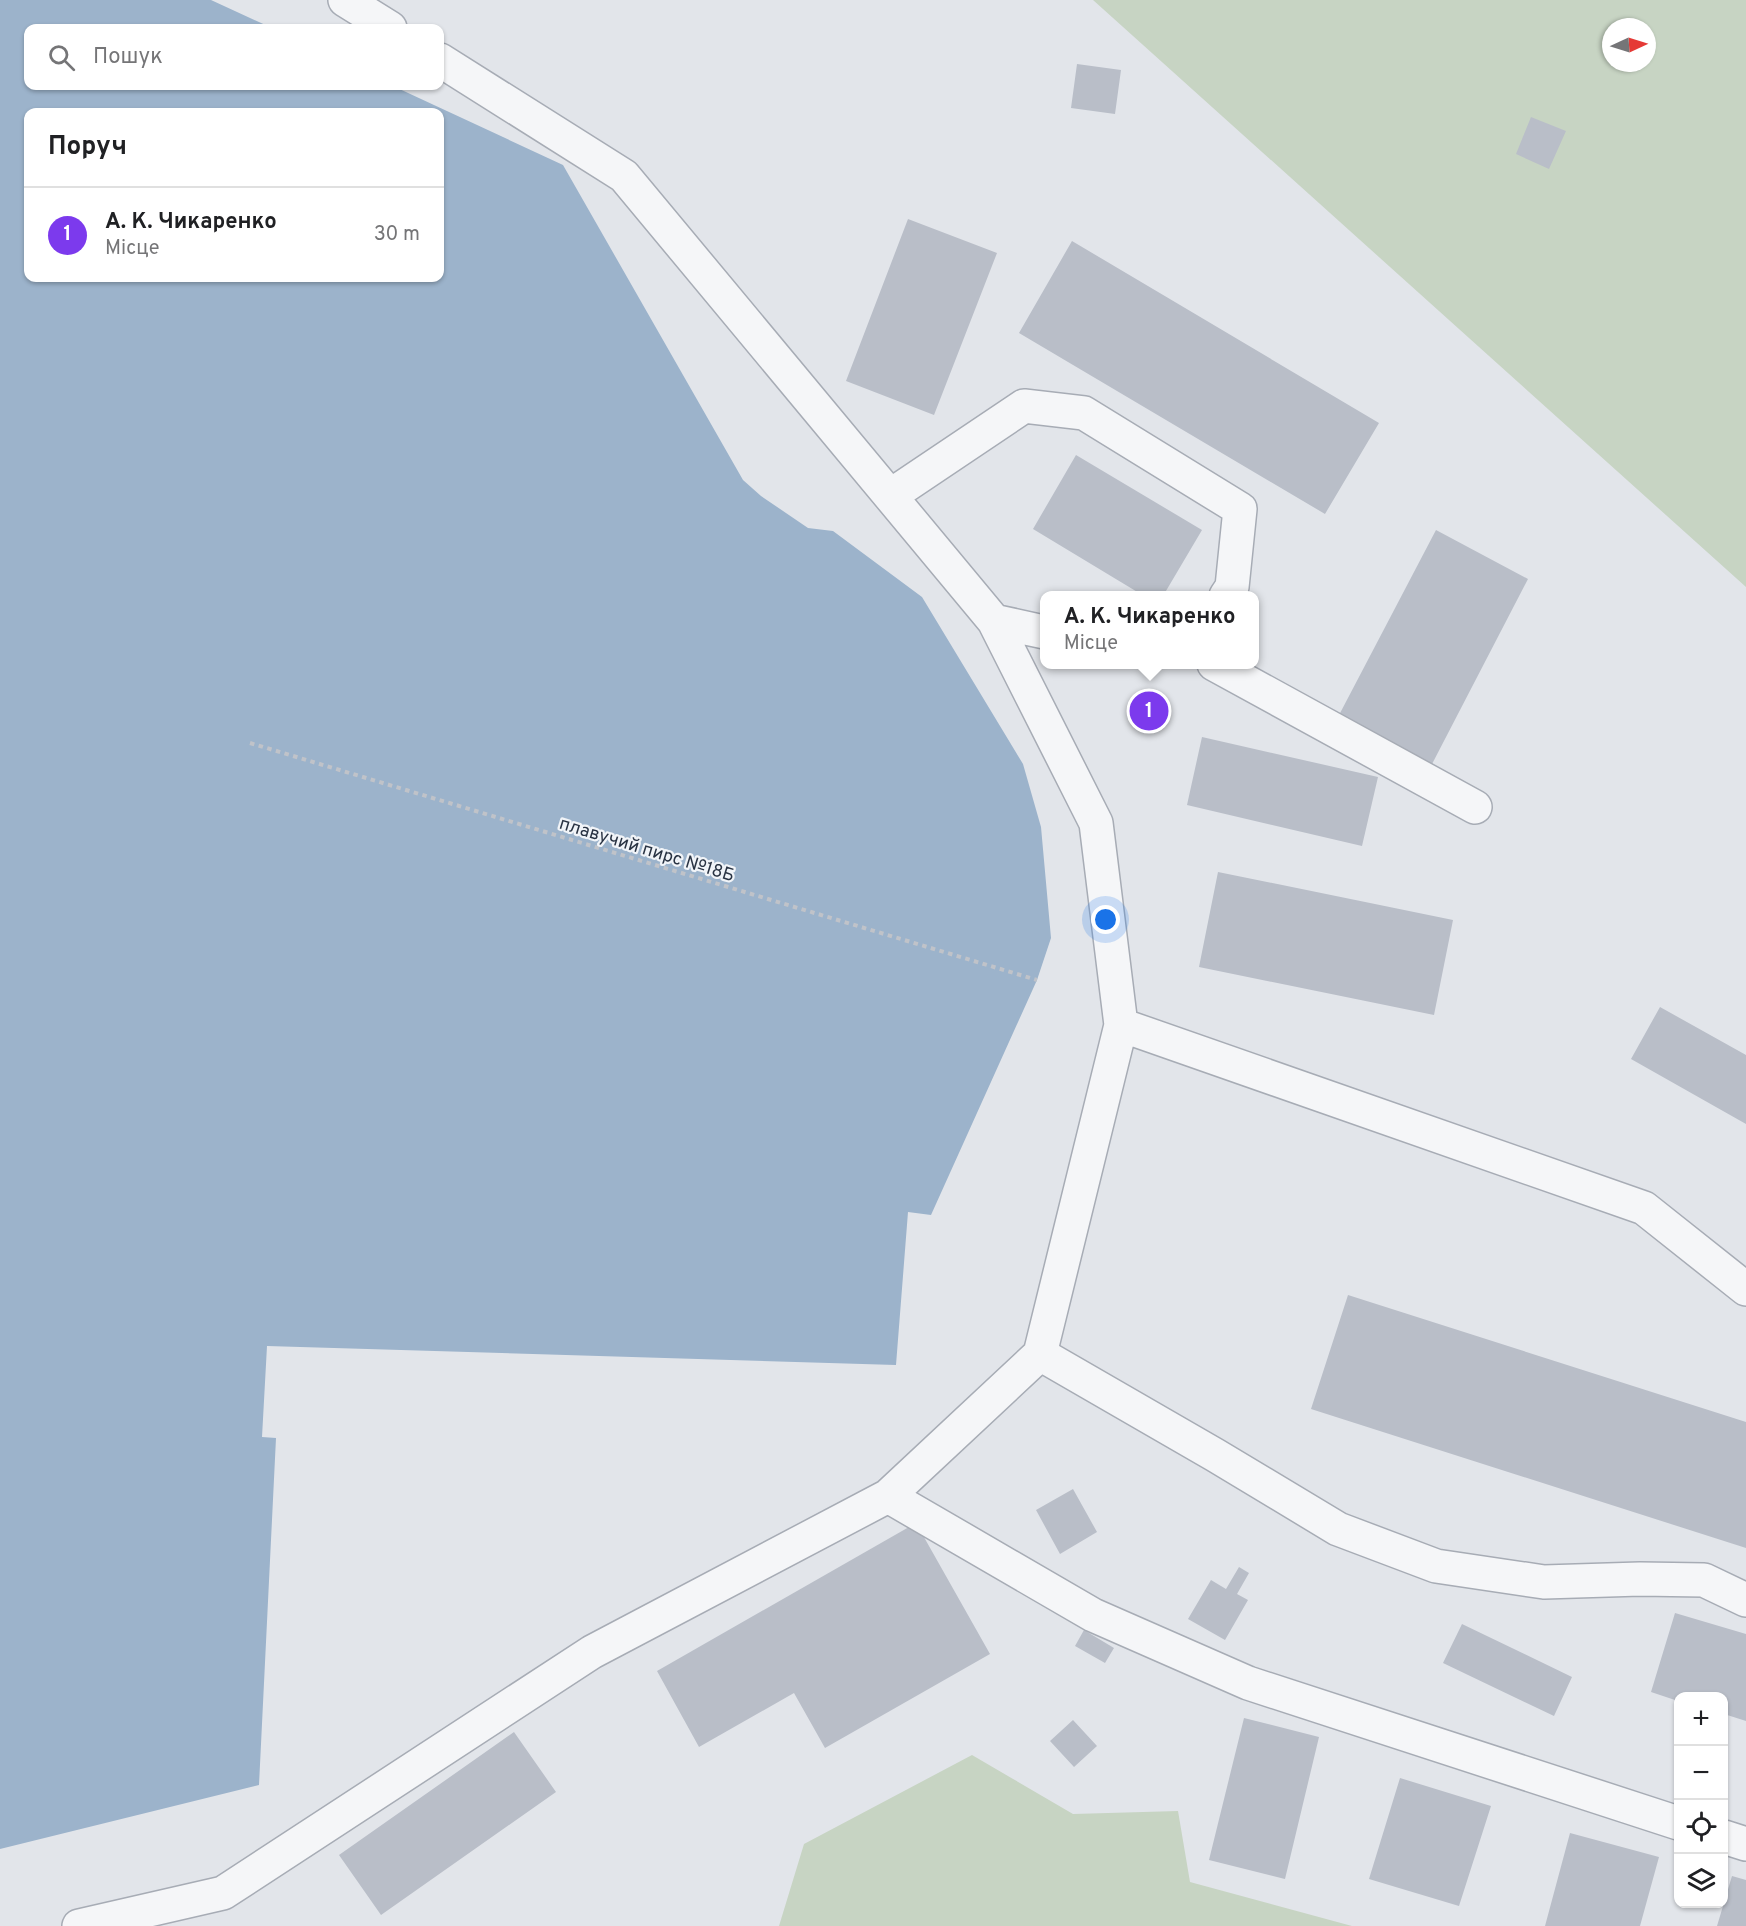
<!DOCTYPE html>
<html lang="uk">
<meta charset="utf-8">
<style>
body{margin:0;font-family:Overpass,sans-serif;background:#f2f2f2;color:#202124}
.controls{position:absolute;right:18px;bottom:18px;display:grid;overflow:hidden;border-radius:12px;box-shadow:0 2px 4px #0004}
.controls button{width:54px;height:54px;display:grid;place-items:center;padding:0;border:0;border-bottom:2px solid #e0e0e0;background:#fff;color:#202124;font:30px sans-serif}
.compass{position:absolute;left:1602px;top:18px;width:54px;height:54px;border-radius:50%;background:#fff;box-shadow:0 2px 4px #0004;rotate:86deg}
.you{position:absolute;left:1106px;top:920px;width:21px;height:21px;margin:-15px;border:4px solid #fff;border-radius:50%;background:#1a73e8;box-shadow:0 0 0 9px #1a73e833}
.badge{display:grid;place-items:center;width:39px;height:39px;border-radius:50%;background:#7c3aed;color:#fff;font-size:20px;font-weight:700}
.pin{position:absolute;translate:-50% -50%;border:3px solid #fff;box-shadow:0 2px 6px #0006}
.popup{position:absolute;left:1040px;top:591px;width:219px;height:78px;box-sizing:border-box;display:grid;place-content:center;border-radius:12px;background:#fff;filter:drop-shadow(0 2px 4px #0005);font-size:20px;white-space:nowrap;color:#757577}
.popup b{font-size:22px;color:#202124}
.popup::after{content:'';position:absolute;left:50%;top:100%;margin-left:-12px;border:12px solid transparent;border-top-color:#fff}
.list{margin:0;padding:0;list-style:none}
h2{display:flex;justify-content:space-between;align-items:center;height:78px;margin:0;padding:0 24px;font-size:26px}
h2 small{font-size:20px;font-weight:400;color:#757577}
.list li{display:grid;grid-template-columns:39px 1fr auto;gap:18px;align-items:center;box-sizing:border-box;height:96px;padding:0 24px;border-top:2px solid #e0e0e0}
.list b{display:block;font-size:22px;white-space:nowrap}
.list p{margin:0;font-size:20px;white-space:nowrap;color:#757577}
.list em{font-size:20px;font-style:normal;color:#757577}
.icon{flex:none;width:33px;height:33px;fill:none;stroke:currentColor;stroke-width:2;stroke-linecap:round;stroke-linejoin:round}
.map{position:relative;flex:none;width:1746px;height:1926px;overflow:hidden}
.search{position:absolute;background:#fff;box-shadow:0 2px 4px #0004;left:24px;top:24px;width:420px;height:66px;display:flex;align-items:center;gap:15px;box-sizing:border-box;padding:0 21px;border-radius:12px;color:#757577;font-size:22px}
.panel{position:absolute;background:#fff;box-shadow:0 2px 4px #0004;left:24px;top:108px;width:420px;height:174px;border-radius:12px}
.map>svg:first-child{display:block}
.green{fill:#c7d4c3;fill-rule:evenodd}
.water{fill:#9cb3cb;fill-rule:evenodd}
.building{fill:#b9bec8}
.lines{fill:none;stroke-linecap:round;stroke-linejoin:round}
.minor-casing{stroke:#a7acb5;stroke-width:36}
.path{stroke:#c0c3c9;stroke-width:4;stroke-dasharray:4.5 4.5;stroke-linecap:butt}
.minor{stroke:#f5f6f8;stroke-width:33}
.labels{text-anchor:middle;stroke-width:4.5;stroke-linejoin:round;paint-order:stroke}
.street-label{font-size:18px;fill:#293343;stroke:#f1f4f8}
</style>
<div class="map">
<svg width="1746" height="1926" viewBox="0 0 1746 1926">
<rect width="100%" height="100%" fill="#e2e5ea"/>
<path class="green" d="M 1093,0 L 1746,0 L 1746,587 ZM 1611,27 L 1647,27 L 1647,63 L 1611,63 Z
M 972,1755 L 1073,1814 L 1178,1811 L 1190,1882 L 1352,1926 L 779,1926 L 804,1844 Z"/>
<path class="water" d="M 0,0 L 211,0 L 272,28 L 28,28 L 28,86 L 393,86 L 563,165 L 743,480 L 761,496 L 808,528 L 833,531 L 922,597 L 1023,764 L 1041,827 L 1051,938 L 1037,980 L 931,1215 L 908,1212 L 896,1365 L 267,1346 L 262,1437 L 276,1438 L 259,1785 L 0,1849 ZM 28,112 L 440,112 L 440,278 L 28,278 Z"/>
<path class="building" d="M 1077,64 L 1121,70 L 1115,114 L 1071,108 Z
M 1531,117 L 1566,131 L 1549,169 L 1516,154 Z
M 908,219 L 997,253 L 934,415 L 846,381 Z
M 1072,241 L 1379,423 L 1325,514 L 1019,333 Z
M 1076,455 L 1202,530 L 1163,596 L 1144,596 L 1033,529 Z
M 1436,530 L 1528,579 L 1431,766 L 1338,717 Z
M 1202,737 L 1378,777 L 1362,846 L 1187,805 Z
M 1218,872 L 1453,920 L 1434,1015 L 1199,967 Z
M 1660,1007 L 1746,1055 L 1746,1124 L 1631,1059 Z
M 1348,1295 L 1746,1422 L 1746,1548 L 1311,1409 Z
M 1073,1489 L 1097,1532 L 1060,1554 L 1036,1510 Z
M 916,1523 L 990,1654 L 825,1748 L 794,1693 L 699,1747 L 657,1671 Z
M 1239,1567 L 1249,1573 L 1237,1594 L 1248,1600 L 1225,1640 L 1188,1619 L 1211,1580 L 1226,1589 Z
M 1675,1613 L 1746,1634 L 1746,1721 L 1724,1714 L 1724,1696 L 1678,1696 L 1678,1701 L 1651,1692 Z
M 1462,1624 L 1572,1677 L 1554,1716 L 1443,1663 Z
M 1084,1630 L 1114,1648 L 1105,1663 L 1075,1646 Z
M 1244,1718 L 1319,1737 L 1285,1879 L 1209,1860 Z
M 1073,1720 L 1097,1746 L 1074,1767 L 1050,1741 Z
M 514,1732 L 556,1792 L 381,1915 L 339,1855 Z
M 1400,1778 L 1491,1806 L 1459,1906 L 1369,1879 Z
M 1570,1833 L 1659,1857 L 1640,1926 L 1545,1926 Z
M 1732,1876 L 1746,1880 L 1746,1926 L 1717,1926 Z"/>
<g class="lines">
<defs>
<path id="minor" d="M 345,0 L 390,28
M 890,496 L 1024,406 L 1084,413 L 1240,509 L 1232,587 L 1226,596
M 994,621 L 1044,632
M 1214,664 L 1475,807
M 1121,1025 L 1644,1208 L 1746,1289
M 1040,1354 L 1215,1455 L 1338,1529 L 1436,1566 L 1544,1582 L 1640,1579 L 1704,1580 L 1746,1600
M 888,1496 L 1093,1615 L 1248,1683 L 1678,1823
M 1724,1837 L 1746,1844
M 79,1926 L 223,1893 L 592,1652 L 888,1496 L 1040,1354 L 1121,1025 L 1096,823 L 994,621 L 624,176 L 440,60"/>
</defs>
<use href="#minor" class="minor-casing"/>
<path class="path" d="M 250,743 L 1037,980"/>
<use href="#minor" class="minor"/>
</g>
<g class="labels">
<g class="street-label">
<text transform="translate(647 849) rotate(17)" y="6">плавучий пирс №18Б</text>
</g>
</g>
</svg>
<div class="controls">
<button>+</button>
<button>−</button>
<button><svg class="icon" aria-label="locate" viewBox="0 0 24 24"><circle cx="12" cy="12" r="6"/><path d="M12 2v4M12 18v4M2 12h4M18 12h4"/></svg></button>
<button><svg class="icon" aria-label="layers" viewBox="0 0 24 24"><path d="M12 4l9 5-9 5-9-5zM3 14l9 5 9-5"/></svg></button>
</div>
<svg class="compass" viewBox="-18 -18 36 36"><path d="M0-13l5 13h-10z" fill="#e53935"/><path d="M0 13l5-13h-10z" fill="#757577"/></svg>
<div class="you"></div>
<div class="pin badge" style="left:1149px;top:711px">1</div>
<div class="popup"><b>А. К. Чикаренко</b>Місце</div>
<div class="search"><svg class="icon" aria-label="search" viewBox="0 0 24 24"><circle cx="10" cy="10" r="6"/><path d="M15 15l6 6"/></svg>Пошук</div>
<section class="panel">
<h2>Поруч<small></small></h2>
<ul class="list">
<li><span class="badge">1</span><div><b>А. К. Чикаренко</b><p>Місце</p></div><em>30 m</em></li>
</ul>
</section>
</div>
